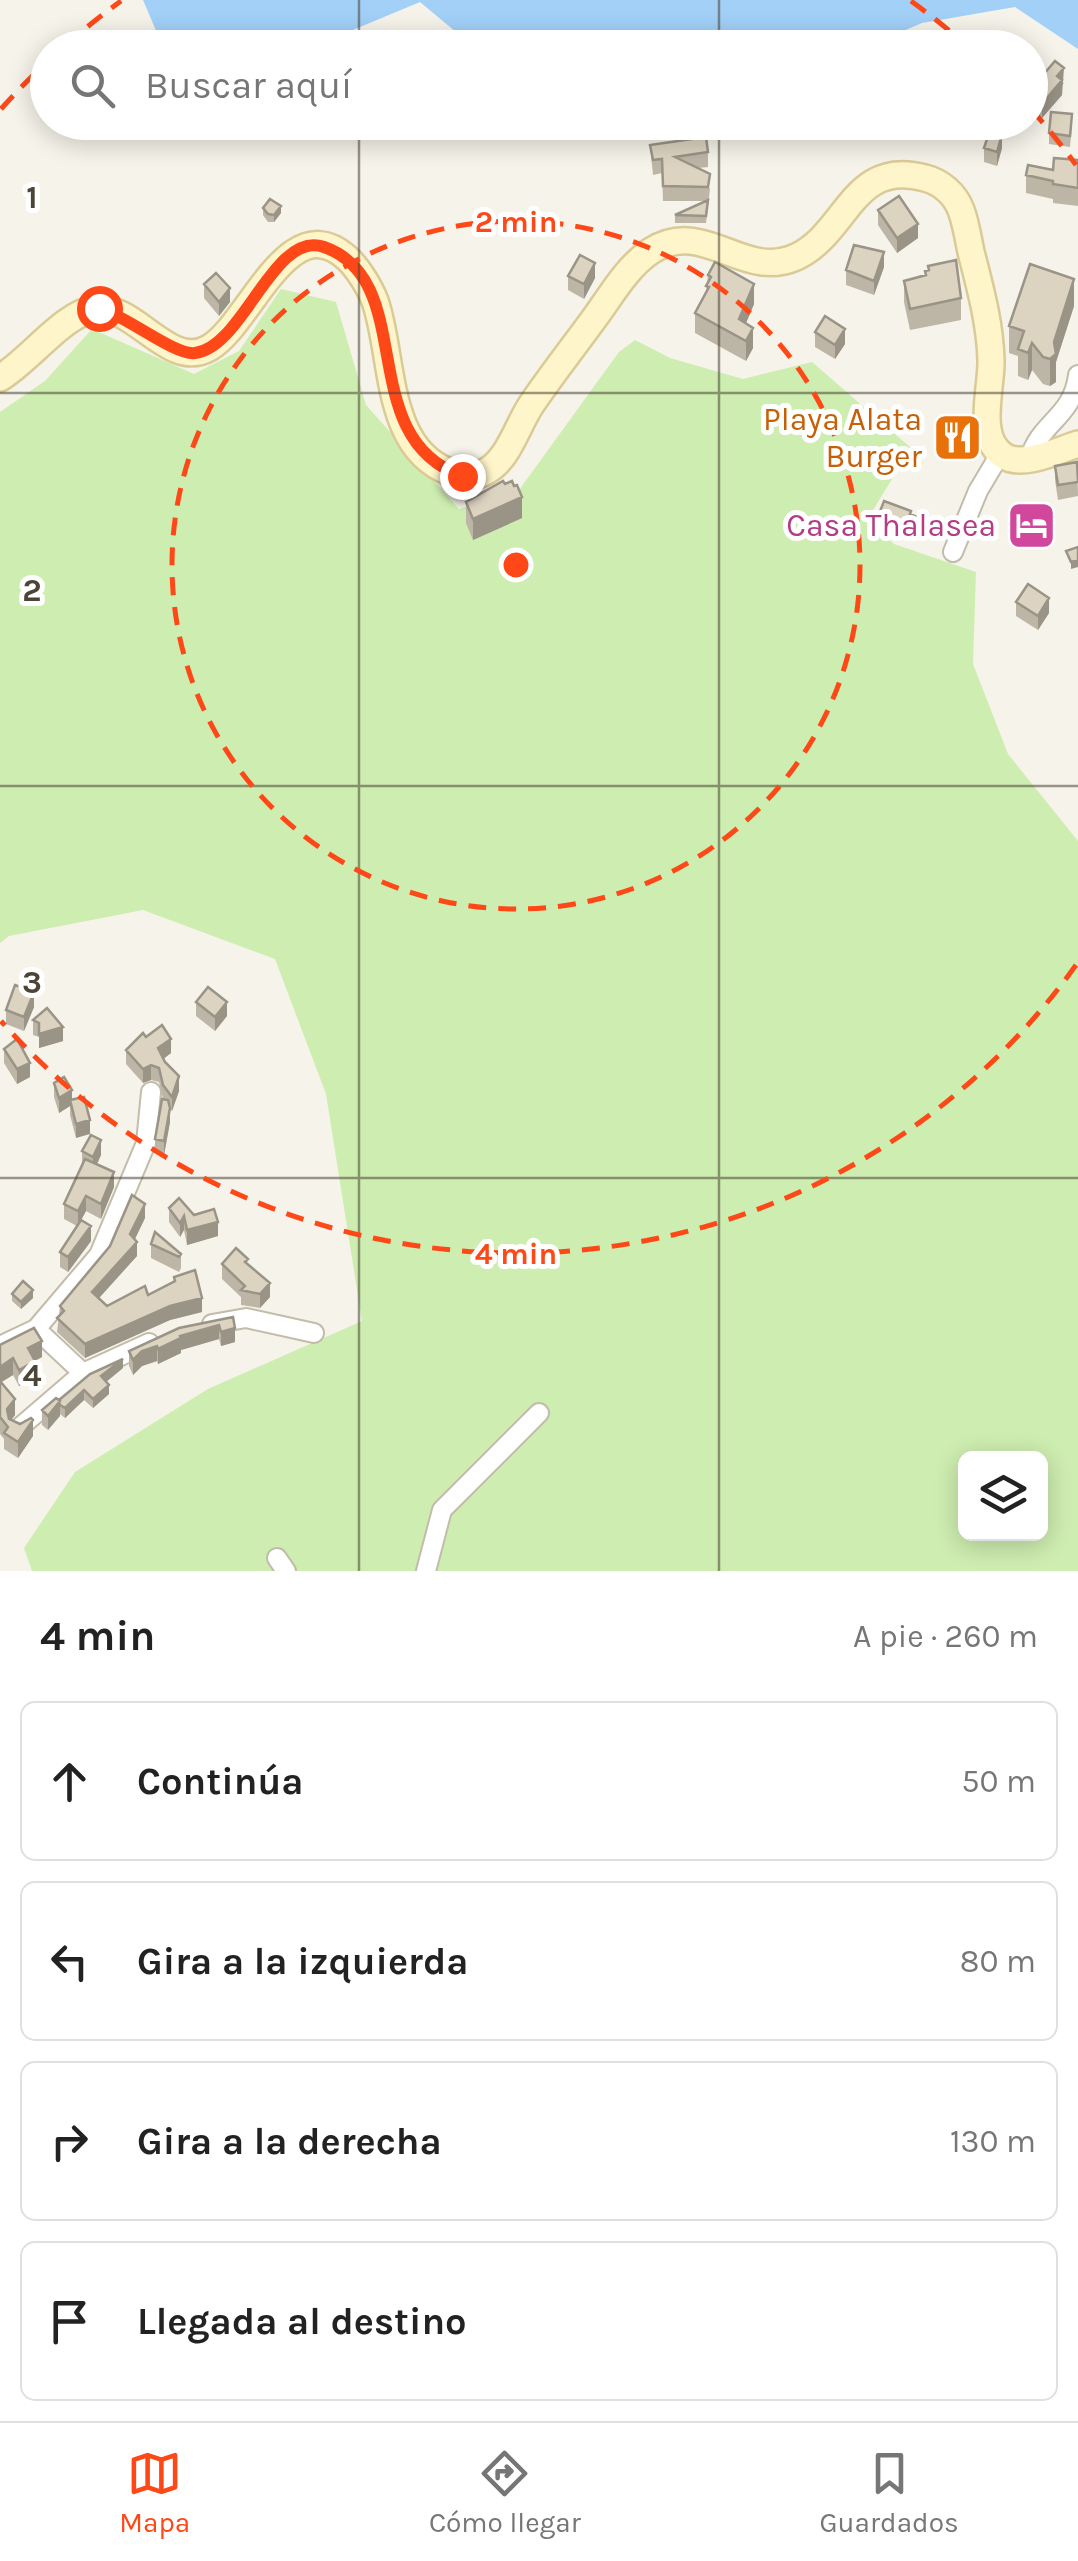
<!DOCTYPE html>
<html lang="es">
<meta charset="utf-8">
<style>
body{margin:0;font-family:Karla,sans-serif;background:#f6f6f6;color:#222}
.controls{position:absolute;right:30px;bottom:30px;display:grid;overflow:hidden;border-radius:15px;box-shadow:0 5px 25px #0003}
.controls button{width:90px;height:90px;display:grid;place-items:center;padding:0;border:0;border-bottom:2px solid #e0e0e0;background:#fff;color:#222;font:50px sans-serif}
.stop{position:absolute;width:30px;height:30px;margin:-22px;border:8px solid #ff4818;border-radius:50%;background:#fff}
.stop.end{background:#ff4818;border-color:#fff;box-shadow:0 2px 10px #0008}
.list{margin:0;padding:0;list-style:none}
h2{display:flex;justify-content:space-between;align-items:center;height:130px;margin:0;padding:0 40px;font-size:42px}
h2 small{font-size:32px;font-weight:400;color:#767676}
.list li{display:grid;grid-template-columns:65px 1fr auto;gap:30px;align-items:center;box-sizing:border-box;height:160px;margin:0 20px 20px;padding:0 20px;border:2px solid #e0e0e0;border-radius:15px}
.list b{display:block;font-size:38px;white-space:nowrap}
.list em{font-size:32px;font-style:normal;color:#767676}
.icon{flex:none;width:55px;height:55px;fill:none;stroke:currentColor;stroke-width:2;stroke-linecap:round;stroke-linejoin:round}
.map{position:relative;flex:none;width:1078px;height:1571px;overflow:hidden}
.search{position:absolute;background:#fff;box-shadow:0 5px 25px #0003;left:30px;right:30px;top:30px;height:110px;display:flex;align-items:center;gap:25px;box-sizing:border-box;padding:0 35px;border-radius:55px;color:#767676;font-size:38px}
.sheet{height:850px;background:#fff}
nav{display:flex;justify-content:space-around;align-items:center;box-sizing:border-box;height:140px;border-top:2px solid #e0e0e0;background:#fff;font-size:28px;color:#767676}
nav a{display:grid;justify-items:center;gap:5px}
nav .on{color:#ff4818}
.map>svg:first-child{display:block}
.green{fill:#ceedb0;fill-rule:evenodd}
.water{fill:#a2d0f7}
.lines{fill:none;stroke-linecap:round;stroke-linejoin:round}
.street-casing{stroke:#c3bcab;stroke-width:22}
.secondary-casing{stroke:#dacb96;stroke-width:30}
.street{stroke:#fff;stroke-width:18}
.secondary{stroke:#fff5cb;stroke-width:25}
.wall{fill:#bdb5a6}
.shaded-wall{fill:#9a9487}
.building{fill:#dcd3c1;stroke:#9a9487;stroke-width:2.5}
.route{stroke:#ff4818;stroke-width:12}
.grid{fill:none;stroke:#4b4437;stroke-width:2.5;stroke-opacity:0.55}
.ring{fill:none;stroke:#ff4818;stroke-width:5;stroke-dasharray:18 12}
.labels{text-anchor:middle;stroke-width:10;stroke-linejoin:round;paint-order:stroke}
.food-label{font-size:32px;fill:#c56008;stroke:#fff;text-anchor:end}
.hotel-label{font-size:32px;fill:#b23c85;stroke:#fff;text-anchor:end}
.grid-label{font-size:32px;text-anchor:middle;font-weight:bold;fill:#4b4437;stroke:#fff;stroke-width:10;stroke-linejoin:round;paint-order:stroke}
.centre{fill:#ff4818;stroke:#fff;stroke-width:5}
.ring-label{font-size:30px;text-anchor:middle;font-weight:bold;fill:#ff4818;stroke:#fff;stroke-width:10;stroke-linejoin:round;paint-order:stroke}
</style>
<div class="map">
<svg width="1078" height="1571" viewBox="0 0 1078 1571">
<rect width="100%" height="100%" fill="#f6f3ea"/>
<path class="green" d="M 281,289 L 336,302 L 366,405 L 459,509 L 519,490 L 619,352 L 635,340 L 670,358 L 743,379 L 812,362 L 911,448 L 867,520 L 894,544 L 976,572 L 973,664 L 1008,754 L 1078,841 L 1078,1571 L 32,1571 L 24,1548 L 75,1472 L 208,1389 L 362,1321 L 326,1094 L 275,959 L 143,910 L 9,936 L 0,943 L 0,412 L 45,381 L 92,329 L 194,374 L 239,351 ZM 966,1459 L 1040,1459 L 1040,1534 L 966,1534 Z"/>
<path class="water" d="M 143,0 L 1078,0 L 1078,49 L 1015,7 L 922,23 L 866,47 L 474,47 L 420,2 L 312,47 L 163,47 Z"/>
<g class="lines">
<defs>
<path id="street" d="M 1030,458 C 1039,423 1073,417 1078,375
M 953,552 L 978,491 L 1000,454
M 212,1324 L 246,1318 L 314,1333
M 36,1329 L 83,1373
M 0,1346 L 36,1329 L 99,1255 L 146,1143 L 151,1092
M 19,1428 L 83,1373 L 149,1343
M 277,1558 L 286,1571
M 426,1571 L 442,1510 L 539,1413"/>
<path id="secondary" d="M 0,378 C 29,361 64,313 95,309 C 136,304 169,371 209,348 C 250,325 288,205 347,258 C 358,268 370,288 375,301 C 394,355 384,448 450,472 C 461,476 472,478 483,473 C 508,462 517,426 531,405 C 552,374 575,345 596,316 C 612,294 628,266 651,251 C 704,217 743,281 796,257 C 848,233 852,158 925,178 C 941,182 955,194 961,210 C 966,223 968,238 971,252 C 980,287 990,323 991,360 C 992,388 975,438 1004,456 C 1023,468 1059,450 1078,444"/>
</defs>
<use href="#street" class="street-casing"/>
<use href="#secondary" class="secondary-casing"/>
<use href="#street" class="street"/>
<use href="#secondary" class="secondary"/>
</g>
<path class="wall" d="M 1030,64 L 1043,75 L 1064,83 L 1062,85 L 1062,95 L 1042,118 L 1030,107 Z
M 390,122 L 420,122 L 420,127 L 415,140 L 390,129 Z
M 1072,125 L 1070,147 L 1049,144 L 1049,133 Z
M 650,145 L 708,152 L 708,167 L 698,168 L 710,189 L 706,223 L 675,223 L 675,215 L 706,201 L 663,201 L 662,173 L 653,175 Z
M 984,148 L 1002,148 L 997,166 L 984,162 Z
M 1078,160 L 1078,206 L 1053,203 L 1053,199 L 1026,193 L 1026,175 L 1053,170 Z
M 263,208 L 281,213 L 274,222 L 268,222 L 263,215 Z
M 878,210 L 918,238 L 897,253 L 878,225 Z
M 884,267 L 874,295 L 846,285 L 846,270 Z
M 708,275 L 754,304 L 746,323 L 753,348 L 746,361 L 695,333 L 695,313 L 706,292 Z
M 925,275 L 961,298 L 961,320 L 910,330 L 904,302 L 904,281 Z
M 568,276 L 595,278 L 584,299 L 568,290 Z
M 204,284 L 230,302 L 219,316 L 204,298 Z
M 1074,306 L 1056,362 L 1056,382 L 1050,386 L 1043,384 L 1032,370 L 1028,380 L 1018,376 L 1018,356 L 1009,353 L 1009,326 Z
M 815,332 L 845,344 L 835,359 L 815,347 Z
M 1077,462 L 1078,496 L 1058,500 L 1055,480 L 1055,466 Z
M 466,502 L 522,518 L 473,540 L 466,523 Z
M 879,514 L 911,515 L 924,527 L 919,539 L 879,522 Z
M 1016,602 L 1049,613 L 1038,630 L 1016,616 Z
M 196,1002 L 227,1016 L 215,1031 L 196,1016 Z
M 34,1007 L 24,1031 L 6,1024 L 6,1010 Z
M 47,1008 L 63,1041 L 39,1048 L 39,1037 L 33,1035 L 33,1020 Z
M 146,1037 L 171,1053 L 163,1059 L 179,1091 L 172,1111 L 170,1109 L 170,1122 L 164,1155 L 155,1153 L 155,1139 L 163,1099 L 159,1082 L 151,1080 L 143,1083 L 126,1064 L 126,1050 Z
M 4,1049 L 30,1077 L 17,1084 L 4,1063 Z
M 54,1083 L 72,1100 L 84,1097 L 76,1138 L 70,1115 L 70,1106 L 59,1113 L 54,1097 Z
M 82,1151 L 101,1155 L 97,1165 L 114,1187 L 101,1219 L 86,1211 L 79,1223 L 91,1241 L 68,1272 L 60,1267 L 60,1252 L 77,1226 L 64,1219 L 64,1204 L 82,1165 Z
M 169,1208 L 194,1215 L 218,1236 L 187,1245 L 184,1230 L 180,1237 L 169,1222 Z
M 145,1218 L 135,1239 L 137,1256 L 98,1298 L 107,1306 L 148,1295 L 174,1281 L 174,1277 L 202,1312 L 170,1320 L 85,1358 L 57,1332 L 60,1306 L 110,1246 Z
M 151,1244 L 181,1254 L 181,1268 L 179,1272 L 151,1258 Z
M 222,1264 L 270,1297 L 260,1308 L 241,1305 L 241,1297 L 222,1279 Z
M 12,1294 L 33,1298 L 21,1309 L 12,1301 Z
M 233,1317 L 235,1342 L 221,1346 L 219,1339 L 181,1350 L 181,1353 L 158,1364 L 157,1361 L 142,1366 L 133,1375 L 129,1366 L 129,1351 Z
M 0,1345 L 42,1357 L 35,1361 L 35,1377 L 19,1386 L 13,1375 L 1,1382 L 15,1415 L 11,1420 L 33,1436 L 18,1458 L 4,1449 L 4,1439 L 0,1434 Z
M 123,1368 L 106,1382 L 109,1394 L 93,1408 L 84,1400 L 65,1418 L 60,1414 L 48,1430 L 42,1425 L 42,1410 Z"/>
<path class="shaded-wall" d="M 1064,68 L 1062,95 L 1042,118 L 1042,104 L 1057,76 Z
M 346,122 L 363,122 L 346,129 Z
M 416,122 L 420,122 L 420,127 L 415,140 L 415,126 Z
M 1002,134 L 1002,148 L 997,166 L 997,152 Z
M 281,206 L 281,213 L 274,222 L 274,215 Z
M 918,224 L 918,238 L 897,253 L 897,238 Z
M 884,252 L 884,267 L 874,295 L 874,281 Z
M 595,263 L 595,278 L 584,299 L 584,284 Z
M 1074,279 L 1074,306 L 1056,362 L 1056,382 L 1050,386 L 1050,359 L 1054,342 Z
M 754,284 L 754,304 L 739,340 L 739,319 Z
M 230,288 L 230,302 L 219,316 L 219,302 Z
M 753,328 L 753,348 L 746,361 L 746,341 Z
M 845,329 L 845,344 L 835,359 L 835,345 Z
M 1032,343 L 1032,370 L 1028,380 L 1028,353 Z
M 522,497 L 522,518 L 473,540 L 473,519 Z
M 1078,560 L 1078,567 L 1071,569 L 1071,562 Z
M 1049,598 L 1049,613 L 1038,630 L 1038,616 Z
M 34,992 L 34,1007 L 24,1031 L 24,1017 Z
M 227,1002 L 227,1016 L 215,1031 L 215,1017 Z
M 63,1027 L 63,1041 L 39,1048 L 39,1034 Z
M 171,1039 L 171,1053 L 158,1063 L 158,1048 Z
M 30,1063 L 30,1077 L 17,1084 L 17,1069 Z
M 151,1065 L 151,1080 L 143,1083 L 143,1069 Z
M 179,1076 L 179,1091 L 172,1111 L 172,1097 Z
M 72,1090 L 72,1104 L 70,1100 L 70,1106 L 59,1113 L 59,1098 Z
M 170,1108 L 170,1122 L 164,1155 L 164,1141 Z
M 90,1120 L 90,1134 L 76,1138 L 76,1124 Z
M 101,1140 L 101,1155 L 93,1171 L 93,1157 Z
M 114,1172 L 114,1187 L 101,1219 L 101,1204 Z
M 86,1196 L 86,1211 L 78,1226 L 78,1211 Z
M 145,1204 L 145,1218 L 130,1249 L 130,1234 Z
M 184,1216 L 184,1230 L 180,1237 L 180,1223 Z
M 218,1222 L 218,1236 L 187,1245 L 187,1230 Z
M 91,1226 L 91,1241 L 68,1272 L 68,1257 Z
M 137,1242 L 137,1256 L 92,1306 L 92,1292 Z
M 270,1283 L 270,1297 L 260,1308 L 260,1294 Z
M 33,1290 L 33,1298 L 21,1309 L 21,1302 Z
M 202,1298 L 202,1312 L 170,1320 L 85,1358 L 85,1344 L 170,1306 Z
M 219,1325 L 219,1339 L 181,1350 L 181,1353 L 158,1364 L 158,1349 L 180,1336 Z
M 235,1328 L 235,1342 L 221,1346 L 221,1332 Z
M 42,1341 L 42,1357 L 28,1364 L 28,1348 Z
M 157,1346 L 157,1361 L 142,1366 L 133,1375 L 133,1360 L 142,1351 Z
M 13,1358 L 13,1375 L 0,1383 L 0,1367 Z
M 123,1359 L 123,1368 L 101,1386 L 101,1376 Z
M 35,1361 L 35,1377 L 19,1386 L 19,1370 Z
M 109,1385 L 109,1394 L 93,1408 L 93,1399 Z
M 84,1390 L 84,1400 L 65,1418 L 65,1408 Z
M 15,1399 L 15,1415 L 7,1425 L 7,1409 Z
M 60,1401 L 60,1416 L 48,1430 L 48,1416 Z
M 33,1420 L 33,1436 L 18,1458 L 18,1442 Z"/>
<path class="building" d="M 1055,61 L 1064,68 L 1057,76 L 1062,80 L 1042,104 L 1030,92 L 1030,64 L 1043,75 Z
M 1051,112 L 1072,114 L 1070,136 L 1049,133 Z
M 990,130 L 1002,134 L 997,152 L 984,148 Z
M 706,137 L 708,152 L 675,157 L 710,174 L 708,187 L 663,186 L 662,159 L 653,160 L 650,145 Z
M 1054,158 L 1078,160 L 1078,188 L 1053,184 L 1053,181 L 1026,175 L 1028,165 L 1053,170 Z
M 899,196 L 918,224 L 897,238 L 878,210 Z
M 270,199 L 281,206 L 274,215 L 268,214 L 263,208 Z
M 708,200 L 706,216 L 675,215 Z
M 854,245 L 884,252 L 874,281 L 846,270 Z
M 580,255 L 595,263 L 584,284 L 568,276 Z
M 956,260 L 961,298 L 910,309 L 904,281 L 926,275 L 925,271 L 929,270 L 928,266 Z
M 715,262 L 754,284 L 739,319 L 753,328 L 746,341 L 695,313 L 709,287 L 706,286 L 711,277 L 708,275 Z
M 1030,264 L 1074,279 L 1054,342 L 1056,354 L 1050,359 L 1043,357 L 1032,343 L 1028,353 L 1018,349 L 1024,331 L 1009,326 Z
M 216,273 L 230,288 L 219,302 L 204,284 Z
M 825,316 L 845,329 L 835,345 L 815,332 Z
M 1077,462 L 1078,482 L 1058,485 L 1055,466 Z
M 503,481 L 505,484 L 512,481 L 514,486 L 517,485 L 522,497 L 473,519 L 466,502 Z
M 884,501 L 911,511 L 910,514 L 924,520 L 919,532 L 879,514 Z
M 1078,547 L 1078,560 L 1071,562 L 1066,551 Z
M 1028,584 L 1049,598 L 1038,616 L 1016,602 Z
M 15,985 L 34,992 L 24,1017 L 6,1010 Z
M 208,987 L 227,1002 L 215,1017 L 196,1002 Z
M 47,1008 L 63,1027 L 39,1034 L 39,1023 L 33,1020 Z
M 162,1025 L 171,1039 L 158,1048 L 165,1062 L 179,1076 L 172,1097 L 163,1085 L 159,1068 L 151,1065 L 143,1069 L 126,1050 L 143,1033 L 146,1037 Z
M 17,1039 L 30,1063 L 17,1069 L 4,1049 Z
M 64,1077 L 72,1090 L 59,1098 L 54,1083 Z
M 84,1097 L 90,1120 L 76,1124 L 70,1100 Z
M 162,1099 L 168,1100 L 170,1108 L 164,1141 L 155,1139 Z
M 91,1135 L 101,1140 L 93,1157 L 82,1151 Z
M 85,1159 L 114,1172 L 101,1204 L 86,1196 L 78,1211 L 64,1204 Z
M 132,1195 L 145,1204 L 130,1234 L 137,1242 L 92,1292 L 107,1306 L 145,1286 L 148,1295 L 175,1281 L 174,1277 L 195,1270 L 202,1298 L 170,1306 L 85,1344 L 57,1318 L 64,1311 L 60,1306 L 110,1246 Z
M 179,1198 L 194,1215 L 214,1209 L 218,1222 L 187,1230 L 184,1216 L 180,1223 L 169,1208 Z
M 81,1220 L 91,1226 L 68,1257 L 60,1252 Z
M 155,1232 L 181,1254 L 179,1257 L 151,1244 Z
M 236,1248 L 248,1259 L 245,1262 L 270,1283 L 260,1294 L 241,1290 L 245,1286 L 222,1264 Z
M 23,1281 L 33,1290 L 21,1302 L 12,1294 Z
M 233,1317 L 235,1328 L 221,1332 L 219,1325 L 180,1336 L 181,1338 L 158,1349 L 157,1346 L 142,1351 L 133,1360 L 129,1351 L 179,1328 Z
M 34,1328 L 42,1341 L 28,1348 L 35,1361 L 19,1370 L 13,1358 L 0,1367 L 0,1345 Z
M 123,1359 L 101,1376 L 109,1385 L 93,1399 L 84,1390 L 65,1408 L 60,1405 L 59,1400 L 90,1374 Z
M 0,1381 L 15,1399 L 7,1409 L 9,1419 L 20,1424 L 31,1418 L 33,1420 L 18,1442 L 4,1433 L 8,1427 L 0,1417 Z
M 56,1398 L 60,1401 L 48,1416 L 42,1410 Z"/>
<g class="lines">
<path class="route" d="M 99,308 C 125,315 175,356 195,353 C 243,348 274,229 324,247 C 420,281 352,437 462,476"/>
</g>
<path class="grid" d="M 359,0 L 359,48M 719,0 L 719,48M 359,122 L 359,1571M 719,122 L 719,1571M 0,393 L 1078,393M 0,786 L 1078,786M 0,1178 L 1078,1178"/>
<g class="ring">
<circle cx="516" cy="565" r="344"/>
<path d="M1076 965A688 688 0 0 1 1 1021M1 109A688 688 0 0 1 47 62M65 46A688 688 0 0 1 121 1M911 1A688 688 0 0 1 967 46M1031 109A688 688 0 0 1 1076 165"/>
</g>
<defs>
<symbol id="restaurant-square" viewBox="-11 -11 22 22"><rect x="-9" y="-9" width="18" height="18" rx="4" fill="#e8710a" stroke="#fff"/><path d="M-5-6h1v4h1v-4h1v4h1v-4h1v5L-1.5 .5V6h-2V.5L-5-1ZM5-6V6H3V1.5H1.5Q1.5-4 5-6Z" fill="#fff"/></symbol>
<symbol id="hotel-square" viewBox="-11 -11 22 22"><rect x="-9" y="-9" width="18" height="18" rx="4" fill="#d1479c" stroke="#fff"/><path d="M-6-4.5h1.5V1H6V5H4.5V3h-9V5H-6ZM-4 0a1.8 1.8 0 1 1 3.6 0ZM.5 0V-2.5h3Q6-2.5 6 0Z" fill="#fff"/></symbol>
</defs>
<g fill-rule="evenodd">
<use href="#restaurant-square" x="930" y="410" width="55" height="55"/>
<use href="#hotel-square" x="1004" y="498" width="55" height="55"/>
</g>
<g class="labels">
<g class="food-label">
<text x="922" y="430">Playa Alata<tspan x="922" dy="37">Burger</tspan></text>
</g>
<g class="hotel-label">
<text x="996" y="536">Casa Thalasea</text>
</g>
</g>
<g class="grid-label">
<text x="32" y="208">1</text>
<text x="32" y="601">2</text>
<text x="32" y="993">3</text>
<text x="32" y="1386">4</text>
</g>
<circle cx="516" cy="565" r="15" class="centre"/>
<g class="ring-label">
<text x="516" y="232">2 min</text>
<text x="516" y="1264">4 min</text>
</g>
</svg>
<div class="controls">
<button><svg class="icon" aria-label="layers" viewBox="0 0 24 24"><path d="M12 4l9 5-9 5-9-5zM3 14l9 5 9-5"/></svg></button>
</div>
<div class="stop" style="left:99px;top:308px"></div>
<div class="stop end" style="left:462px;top:476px"></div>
<div class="search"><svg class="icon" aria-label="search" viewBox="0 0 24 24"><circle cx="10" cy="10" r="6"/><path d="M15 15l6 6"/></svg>Buscar aquí</div>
</div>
<section class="sheet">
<h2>4 min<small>A pie · 260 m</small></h2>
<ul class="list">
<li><svg class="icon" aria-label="ahead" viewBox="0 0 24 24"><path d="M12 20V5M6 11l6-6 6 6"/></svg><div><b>Continúa</b></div><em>50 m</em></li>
<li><svg class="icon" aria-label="left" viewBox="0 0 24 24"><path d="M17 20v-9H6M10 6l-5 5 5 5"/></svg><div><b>Gira a la izquierda</b></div><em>80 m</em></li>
<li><svg class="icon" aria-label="right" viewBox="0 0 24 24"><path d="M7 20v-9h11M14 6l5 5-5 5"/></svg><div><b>Gira a la derecha</b></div><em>130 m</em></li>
<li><svg class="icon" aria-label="arrive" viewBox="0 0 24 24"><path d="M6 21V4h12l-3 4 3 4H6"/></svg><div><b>Llegada al destino</b></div></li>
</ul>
</section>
<nav>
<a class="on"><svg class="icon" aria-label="map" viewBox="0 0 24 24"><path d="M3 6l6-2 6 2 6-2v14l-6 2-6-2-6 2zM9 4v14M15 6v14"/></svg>Mapa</a>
<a><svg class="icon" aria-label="directions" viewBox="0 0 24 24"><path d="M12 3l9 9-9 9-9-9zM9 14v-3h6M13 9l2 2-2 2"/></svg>Cómo llegar</a>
<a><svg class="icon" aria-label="saved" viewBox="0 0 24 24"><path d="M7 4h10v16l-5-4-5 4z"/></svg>Guardados</a>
</nav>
